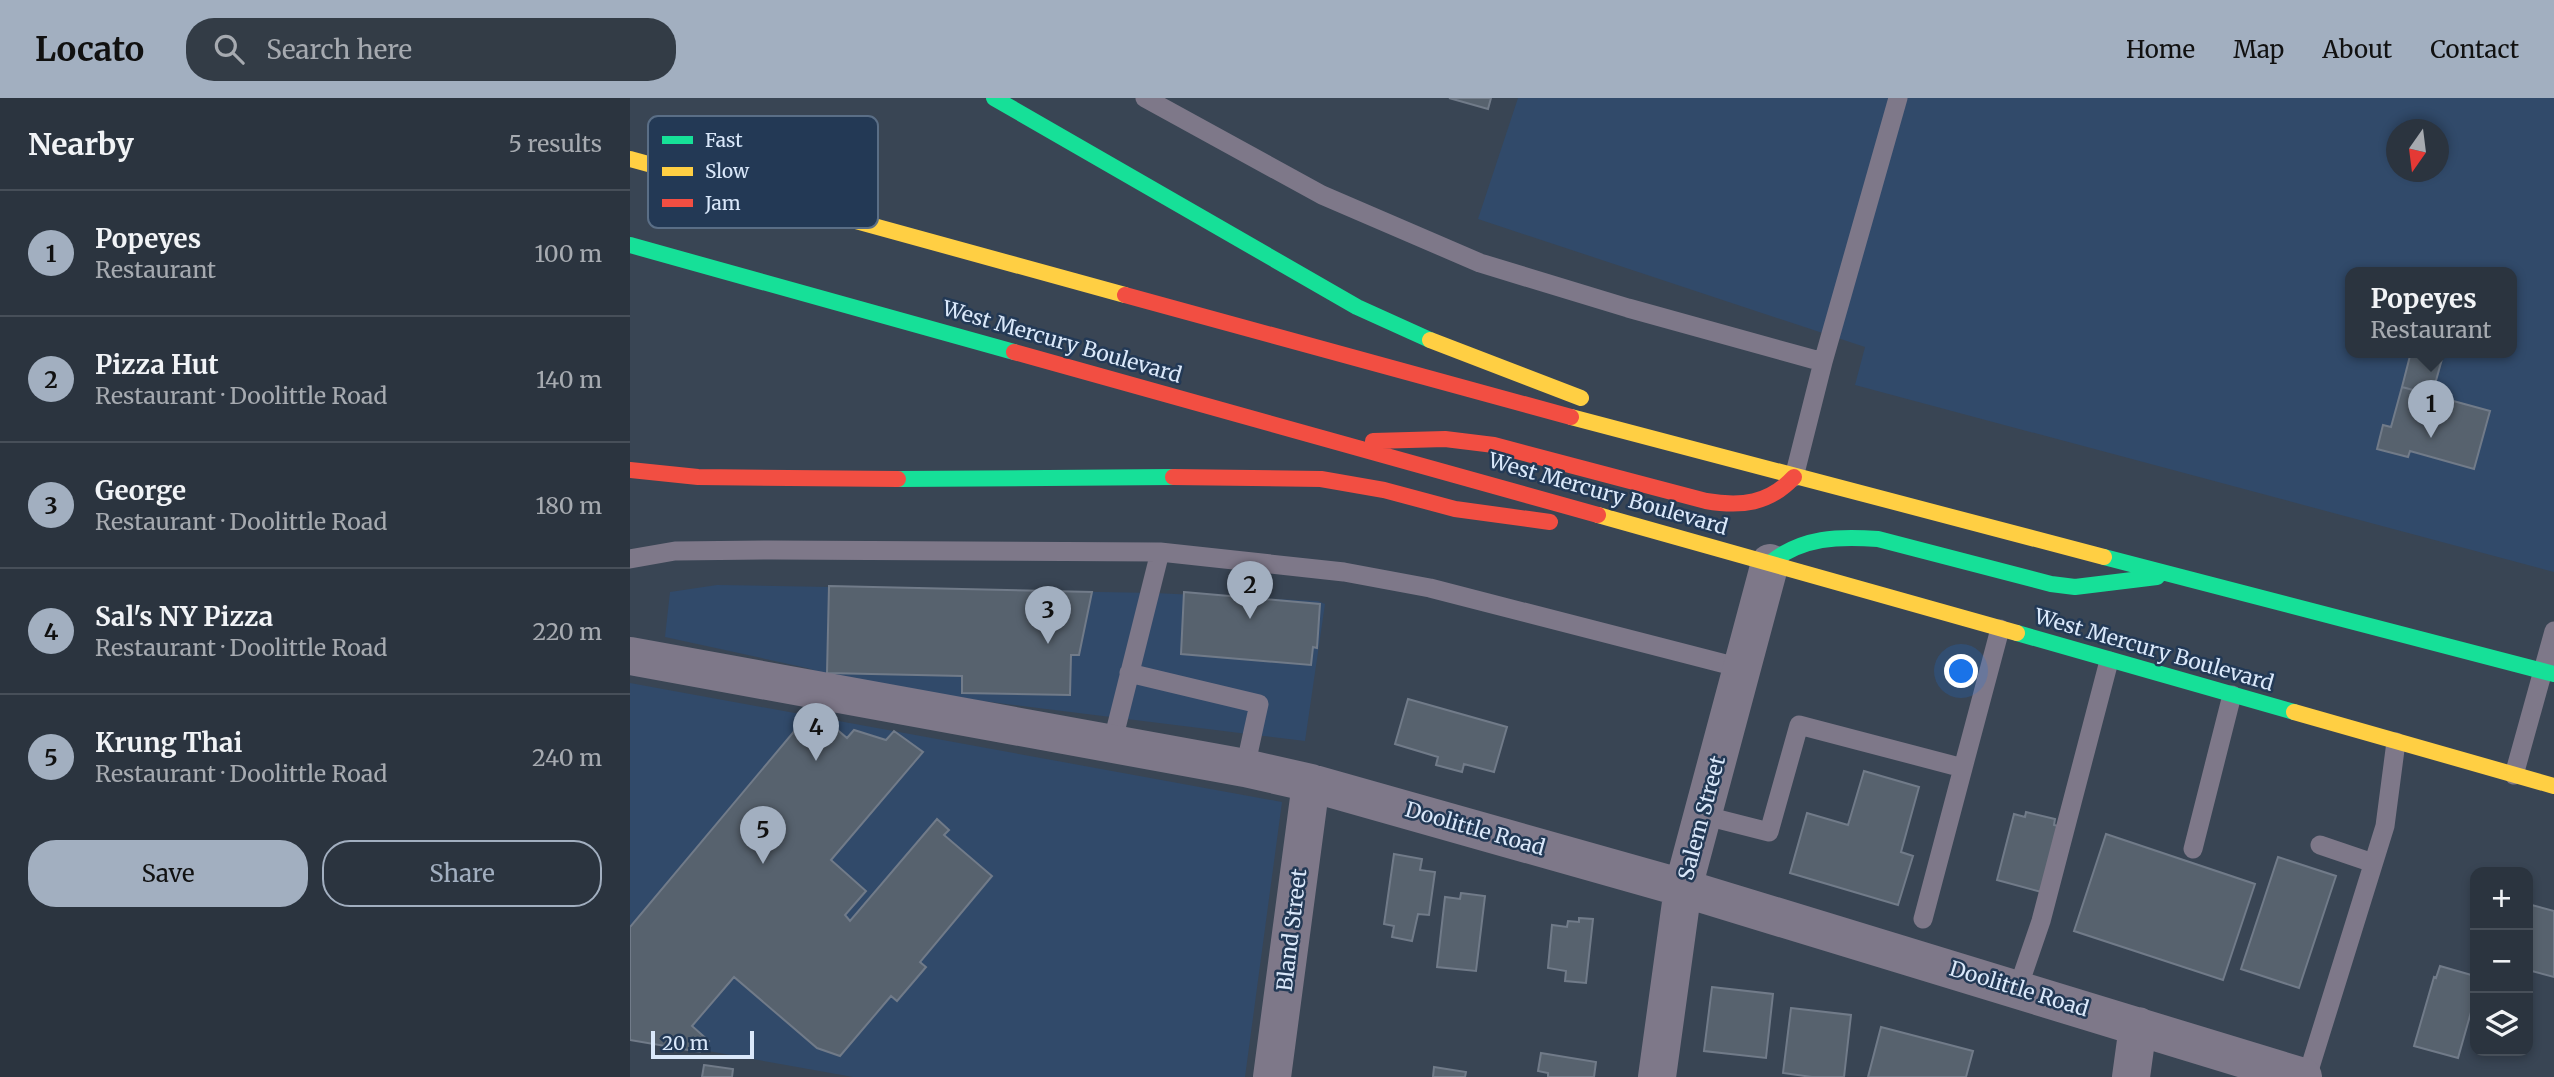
<!DOCTYPE html>
<meta charset="utf-8">
<style>
body{margin:0;font-family:Merriweather,serif;background:#333c46;color:#f1f3f6}
.controls{position:absolute;right:21px;bottom:21px;display:grid;overflow:hidden;border-radius:14px;box-shadow:0 4px 10px #0003}
.controls button{width:63px;height:63px;display:grid;place-items:center;padding:0;border:0;border-bottom:2px solid #474f59;background:#2b343f;color:#f1f3f6;font:35px sans-serif}
.compass{position:absolute;left:1756px;top:21px;width:63px;height:63px;border-radius:50%;background:#2b343f;box-shadow:0 4px 10px #0003;rotate:194deg}
.scale{position:absolute;left:21px;bottom:18px;width:103px;box-sizing:border-box;padding-left:7px;border:4px solid #dae8fa;border-top:0;font-size:19px;line-height:24px;white-space:nowrap;color:#dae8fa;-webkit-text-stroke:5px #233955;paint-order:stroke}
.you{position:absolute;left:1332px;top:574px;width:24px;height:24px;margin:-18px;border:5px solid #fff;border-radius:50%;background:#1a73e8;box-shadow:0 0 0 10px #1a73e833}
.badge{display:grid;place-items:center;width:46px;height:46px;border-radius:50%;background:#a2afc0;color:#111;font-size:23px;font-weight:700}
.pin{position:absolute;translate:-50% -58px;filter:drop-shadow(0 2px 4px #0008)}
.pin::after{content:'';position:absolute;top:37px;width:24px;height:21px;background:inherit;clip-path:polygon(0 0,100% 0,50% 100%)}
.popup{position:absolute;left:1715px;top:169px;width:172px;height:91px;box-sizing:border-box;display:grid;place-content:center;border-radius:14px;background:#2b343f;filter:drop-shadow(0 2px 5px #0005);font-size:23px;white-space:nowrap;color:#a6aab0}
.popup b{font-size:26px;color:#f1f3f6}
.popup::after{content:'';position:absolute;left:50%;top:100%;margin-left:-14px;border:14px solid transparent;border-top-color:#2b343f}
.list{margin:0;padding:0;list-style:none}
h2{display:flex;justify-content:space-between;align-items:center;height:91px;margin:0;padding:0 28px;font-size:30px}
h2 small{font-size:23px;font-weight:400;color:#a6aab0}
.list li{display:grid;grid-template-columns:46px 1fr auto;gap:21px;align-items:center;box-sizing:border-box;height:126px;padding:0 28px;border-top:2px solid #474f59}
.list b{display:block;font-size:26px;white-space:nowrap}
.list p{margin:0;font-size:23px;white-space:nowrap;color:#a6aab0}
.list em{font-size:23px;font-style:normal;color:#a6aab0}
.actions{display:flex;gap:14px;padding:21px 28px}
.actions a{flex:1;padding:16px 0;border:2px solid #a2afc0;border-radius:28px;text-align:center;font-size:24px;color:#a2afc0}
.actions .main{background:#a2afc0;color:#111}
.icon{flex:none;width:38px;height:38px;fill:none;stroke:currentColor;stroke-width:2;stroke-linecap:round;stroke-linejoin:round}
.map{position:relative;flex:none;width:1924px;height:979px;overflow:hidden}
header{display:flex;align-items:center;gap:42px;box-sizing:border-box;height:98px;padding:0 35px;background:#a2afc0;color:#111}
header strong{font-size:33px}
nav{display:flex;gap:38px;margin-inline-start:auto;font-size:24px}
.search{width:490px;height:63px;background:#333c46;display:flex;align-items:center;gap:18px;box-sizing:border-box;padding:0 24px;border-radius:28px;color:#a6aab0;font-size:26px}
main{display:flex}
aside{flex:1;background:#2b343f}
.map>svg:first-child{display:block}
.built{fill:#314a6a;fill-rule:evenodd}
.building{fill:#57626e;stroke:#717b89;stroke-width:2}
.lines{fill:none;stroke-linecap:round;stroke-linejoin:round}
.lane{stroke:#7e7889;stroke-width:19}
.street{stroke:#7e7889;stroke-width:38}
.fast{stroke:#16e098;stroke-width:16}
.slow{stroke:#ffcf43;stroke-width:16}
.jam{stroke:#f24e42;stroke-width:16}
.labels{text-anchor:middle;stroke-width:5;stroke-linejoin:round;paint-order:stroke}
.street-label{font-size:21px;fill:#dae8fa;stroke:#233955}
.key{fill:#233955;stroke:#5a6e86;stroke-width:2}
.key-label{font-size:19px;fill:#dae8fa}
</style>
<header>
<strong>Locato</strong>
<div class="search"><svg class="icon" aria-label="search" viewBox="0 0 24 24"><circle cx="10" cy="10" r="6"/><path d="M15 15l6 6"/></svg>Search here</div>
<nav><a>Home</a><a>Map</a><a>About</a><a>Contact</a></nav>
</header>
<main>
<aside>
<h2>Nearby<small>5 results</small></h2>
<ul class="list">
<li><span class="badge">1</span><div><b>Popeyes</b><p>Restaurant</p></div><em>100 m</em></li>
<li><span class="badge">2</span><div><b>Pizza Hut</b><p>Restaurant · Doolittle Road</p></div><em>140 m</em></li>
<li><span class="badge">3</span><div><b>George</b><p>Restaurant · Doolittle Road</p></div><em>180 m</em></li>
<li><span class="badge">4</span><div><b>Sal's NY Pizza</b><p>Restaurant · Doolittle Road</p></div><em>220 m</em></li>
<li><span class="badge">5</span><div><b>Krung Thai</b><p>Restaurant · Doolittle Road</p></div><em>240 m</em></li>
</ul>
<div class="actions"><a class="main">Save</a><a>Share</a></div>
</aside>
<div class="map">
<svg width="1924" height="979" viewBox="0 0 1924 979">
<rect width="100%" height="100%" fill="#394554"/>
<path class="built" d="M 888,0 L 1924,0 L 1924,474 L 1225,287 L 1235,249 L 848,121 ZM 1766,32 L 1808,32 L 1808,74 L 1766,74 ZM 1720,174 L 1882,174 L 1882,254 L 1720,254 Z
M 87,487 L 525,495 L 688,503 L 695,506 L 675,643 L 352,603 L 208,580 L 177,570 L 35,539 L 40,494 Z
M 0,585 L 652,704 L 615,979 L 223,979 L 0,939 Z"/>
<path class="building" d="M 819,0 L 861,0 L 858,11 Z
M 1781,254 L 1812,261 L 1802,297 L 1772,289 Z
M 1772,289 L 1860,313 L 1844,371 L 1780,353 L 1778,359 L 1747,351 L 1753,327 L 1761,329 Z
M 199,488 L 462,494 L 449,557 L 441,557 L 440,597 L 332,595 L 332,578 L 197,575 Z
M 554,494 L 690,506 L 687,550 L 683,549 L 681,567 L 551,556 Z
M 778,601 L 877,629 L 864,674 L 834,666 L 832,674 L 806,667 L 808,659 L 765,646 Z
M 177,618 L 205,627 L 204,629 L 217,640 L 224,632 L 256,642 L 264,633 L 293,654 L 201,762 L 236,793 L 215,817 L 220,823 L 307,721 L 319,732 L 314,737 L 362,778 L 290,864 L 296,869 L 267,903 L 261,898 L 210,958 L 187,950 L 104,879 L 62,928 L 79,943 L 70,954 L 0,942 L 0,829 Z
M 1234,673 L 1289,689 L 1271,754 L 1283,758 L 1268,807 L 1160,775 L 1177,715 L 1218,727 Z
M 1396,714 L 1425,721 L 1424,727 L 1432,729 L 1415,795 L 1367,782 L 1384,716 L 1395,719 Z
M 1476,736 L 1625,786 L 1593,882 L 1444,833 Z
M 764,756 L 792,761 L 790,772 L 805,774 L 799,817 L 788,816 L 782,843 L 762,839 L 764,828 L 754,826 Z
M 1648,759 L 1706,778 L 1669,890 L 1611,871 Z
M 831,795 L 855,798 L 846,873 L 807,869 L 815,799 L 830,801 Z
M 1898,806 L 1924,813 L 1924,879 L 1898,872 Z
M 949,820 L 963,821 L 956,885 L 935,883 L 936,873 L 918,870 L 922,827 L 937,829 L 938,823 L 949,824 Z
M 1810,868 L 1845,878 L 1845,900 L 1828,960 L 1784,948 L 1804,879 L 1806,880 Z
M 1082,889 L 1143,896 L 1136,960 L 1074,953 Z
M 1161,910 L 1221,917 L 1214,979 L 1182,979 L 1153,975 Z
M 1251,929 L 1343,953 L 1336,979 L 1238,979 Z
M 911,955 L 966,964 L 964,979 L 918,979 L 918,975 L 908,973 Z
M 74,967 L 103,971 L 102,979 L 72,979 Z
M 804,969 L 836,974 L 835,979 L 803,979 Z"/>
<g class="lines">
<path class="lane" d="M 515,0 L 692,97 L 850,165 L 998,210 L 1193,264
M 1164,379 L 1193,264 L 1268,0
M 0,461 L 45,453 L 141,452 L 530,454 L 714,474 L 800,490 L 1111,570
M 499,575 L 629,606 L 615,670
M 482,646 L 530,454
M 1884,677 L 1924,533
M 1072,717 L 1139,734 L 1169,627 L 1333,670 L 1370,531
M 1690,747 L 1743,765
M 1563,751 L 1602,597
M 1293,821 L 1333,670
M 1388,890 L 1411,823 L 1479,563
M 1677,979 L 1755,728 L 1766,644"/>
<path class="street" d="M 0,558 L 615,670 L 681,685 L 1053,790 L 1673,979
M 642,979 L 681,685
M 1027,979 L 1053,790 L 1140,465
M 1501,979 L 1508,928"/>
<path class="fast" d="M 364,0 L 727,209 L 800,242
M 0,147 L 384,254
M 268,381 L 543,379
M 1474,459 L 1924,576
M 1140,465 C 1172,439 1209,438 1248,441 L 1421,486 L 1445,489 L 1527,479
M 1387,535 L 1664,614"/>
<path class="slow" d="M 0,61 L 495,197
M 800,242 L 951,300
M 941,319 L 1474,459
M 968,417 L 1387,535
M 1664,614 L 1924,688"/>
<path class="jam" d="M 495,197 L 941,319
M 384,254 L 968,417
M 743,343 L 815,341 L 864,347 L 1076,403 C 1111,409 1139,406 1164,379
M 0,372 L 68,379 L 268,381
M 543,379 L 691,381 L 754,392 L 825,411 L 920,424"/>
</g>
<g class="labels">
<g class="street-label">
<text transform="translate(432 244) rotate(16)" y="7">West Mercury Boulevard</text>
<text transform="translate(978 396) rotate(16)" y="7">West Mercury Boulevard</text>
<text transform="translate(1524 552) rotate(16)" y="7">West Mercury Boulevard</text>
<text transform="translate(1072 720) rotate(-75)" y="7">Salem Street</text>
<text transform="translate(845 731) rotate(16)" y="7">Doolittle Road</text>
<text transform="translate(662 832) rotate(-83)" y="7">Bland Street</text>
<text transform="translate(1389 891) rotate(17)" y="7">Doolittle Road</text>
</g>
</g>
<rect x="18" y="18" width="230" height="112" rx="10" class="key"/>
<rect x="32" y="38" width="31" height="8" fill="#16e098"/>
<rect x="32" y="69" width="31" height="9" fill="#ffcf43"/>
<rect x="32" y="101" width="31" height="8" fill="#f24e42"/>
<g class="key-label">
<text x="75" y="49">Fast</text>
<text x="75" y="80">Slow</text>
<text x="75" y="112">Jam</text>
</g>
</svg>
<div class="controls">
<button>+</button>
<button>−</button>
<button><svg class="icon" aria-label="layers" viewBox="0 0 24 24"><path d="M12 4l9 5-9 5-9-5zM3 14l9 5 9-5"/></svg></button>
</div>
<svg class="compass" viewBox="-18 -18 36 36"><path d="M0-13l5 13h-10z" fill="#e53935"/><path d="M0 13l5-13h-10z" fill="#a6aab0"/></svg>
<div class="scale">20 m</div>
<div class="you"></div>
<div class="pin badge" style="left:1801px;top:340px">1</div>
<div class="popup"><b>Popeyes</b>Restaurant</div>
<div class="pin badge" style="left:620px;top:521px">2</div>
<div class="pin badge" style="left:418px;top:546px">3</div>
<div class="pin badge" style="left:186px;top:663px">4</div>
<div class="pin badge" style="left:133px;top:766px">5</div>
</div>
</main>
